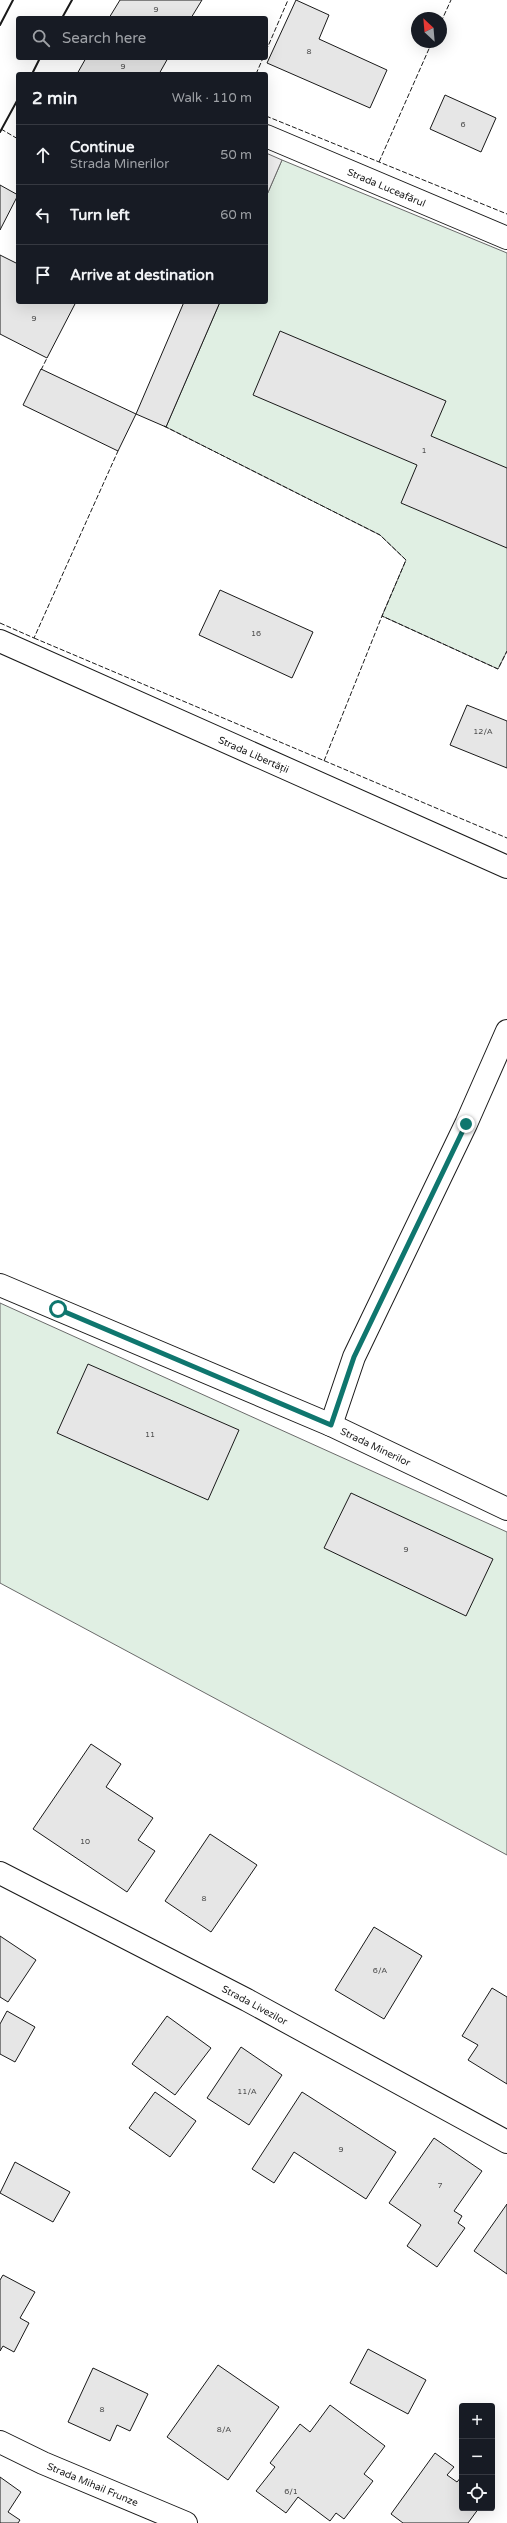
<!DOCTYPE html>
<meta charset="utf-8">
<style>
body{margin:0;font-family:"Varela Round",sans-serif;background:#20242c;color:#f1f3f6}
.controls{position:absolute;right:12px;bottom:12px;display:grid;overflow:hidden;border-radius:4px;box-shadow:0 4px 16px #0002}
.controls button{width:36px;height:36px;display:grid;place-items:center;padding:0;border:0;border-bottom:1px solid #363941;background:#171b24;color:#f1f3f6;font:20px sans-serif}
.compass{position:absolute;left:411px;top:12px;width:36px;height:36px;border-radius:50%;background:#171b24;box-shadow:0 4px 16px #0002;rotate:334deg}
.stop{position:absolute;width:12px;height:12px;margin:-9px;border:3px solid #0f766e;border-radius:50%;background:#fff}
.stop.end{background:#0f766e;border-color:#fff;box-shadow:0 1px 4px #0008}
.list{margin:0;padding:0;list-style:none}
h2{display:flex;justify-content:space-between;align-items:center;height:52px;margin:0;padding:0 16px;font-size:17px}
h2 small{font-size:13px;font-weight:400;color:#9ea1a6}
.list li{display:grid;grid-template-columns:26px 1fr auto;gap:12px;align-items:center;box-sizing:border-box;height:60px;padding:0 16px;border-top:1px solid #363941}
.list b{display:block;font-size:15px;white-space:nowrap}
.list p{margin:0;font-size:13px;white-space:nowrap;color:#9ea1a6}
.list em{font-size:13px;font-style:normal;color:#9ea1a6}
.icon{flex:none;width:22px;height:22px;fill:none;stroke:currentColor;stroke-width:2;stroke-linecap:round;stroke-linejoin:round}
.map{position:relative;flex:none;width:507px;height:2523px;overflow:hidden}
.search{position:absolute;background:#171b24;box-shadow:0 4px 16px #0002;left:16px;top:16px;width:252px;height:44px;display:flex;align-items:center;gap:10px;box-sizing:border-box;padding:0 14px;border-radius:4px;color:#9ea1a6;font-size:15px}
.panel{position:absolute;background:#171b24;box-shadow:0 4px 16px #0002;left:16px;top:72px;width:252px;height:232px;border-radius:4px}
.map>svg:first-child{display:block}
.green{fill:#e0efe3;stroke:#6a6a6a}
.parking{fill:#ededed;stroke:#6a6a6a}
.building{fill:#e6e6e6;stroke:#1a1a1a}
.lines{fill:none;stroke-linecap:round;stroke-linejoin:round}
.minor-casing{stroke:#1a1a1a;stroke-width:24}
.minor{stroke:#fff;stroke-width:22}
.fence{stroke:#1a1a1a;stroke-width:1;stroke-dasharray:5 2;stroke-linecap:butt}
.wall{stroke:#1a1a1a;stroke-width:2}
.route{stroke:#0f766e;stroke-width:5}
.labels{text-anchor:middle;stroke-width:3;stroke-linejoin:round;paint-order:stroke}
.number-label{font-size:8px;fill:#4d4d4d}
.street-label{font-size:10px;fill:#1a1a1a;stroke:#fff}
</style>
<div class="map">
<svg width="507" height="2523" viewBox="0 0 507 2523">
<rect width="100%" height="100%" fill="#fff"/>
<path class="green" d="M 282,160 L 507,253 L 507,651 L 498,669 L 382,616 L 406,560 L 380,535 L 166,427 L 220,302 L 266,302 L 266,197 Z
M 0,1303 L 507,1532 L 507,1855 L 0,1583 Z"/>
<path class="parking" d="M 266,153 L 282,160 L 266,197 Z"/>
<path class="building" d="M 120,0 L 202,0 L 191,18 L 109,18 Z
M 296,0 L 329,15 L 319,39 L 387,70 L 370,108 L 267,63 Z
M 86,58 L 168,58 L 159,74 L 77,74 Z
M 445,95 L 496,118 L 481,152 L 430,129 Z
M 0,185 L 18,195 L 0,230 Z
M 0,255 L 18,264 L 18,302 L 76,302 L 47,358 L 0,334 Z
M 184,302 L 220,302 L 166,427 L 136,414 Z
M 280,331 L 446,401 L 431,436 L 507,468 L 507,548 L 401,503 L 417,465 L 253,395 Z
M 41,369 L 136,414 L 118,451 L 23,405 Z
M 220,590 L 313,632 L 292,678 L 199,635 Z
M 467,705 L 507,721 L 507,768 L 450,745 Z
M 88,1364 L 239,1430 L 208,1500 L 57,1433 Z
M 351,1493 L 493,1559 L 466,1616 L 324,1548 Z
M 91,1744 L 121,1764 L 106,1787 L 153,1818 L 138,1840 L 155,1851 L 127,1892 L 33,1829 Z
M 210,1834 L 257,1865 L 211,1932 L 165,1901 Z
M 374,1927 L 422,1956 L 384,2019 L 335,1990 Z
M 0,1936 L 36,1960 L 8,2002 L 0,1997 Z
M 492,1988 L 507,1997 L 507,2084 L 468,2060 L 478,2045 L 462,2036 Z
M 7,2011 L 35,2027 L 15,2062 L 0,2054 L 0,2024 Z
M 167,2016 L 211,2048 L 175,2095 L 132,2064 Z
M 241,2047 L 282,2075 L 249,2125 L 207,2098 Z
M 155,2092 L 196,2121 L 170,2157 L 129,2128 Z
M 302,2092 L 396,2152 L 366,2199 L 294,2152 L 274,2183 L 252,2169 Z
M 434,2138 L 482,2171 L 454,2211 L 462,2216 L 458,2223 L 465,2228 L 437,2267 L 407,2246 L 421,2225 L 389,2203 Z
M 15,2162 L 70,2192 L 53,2222 L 0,2193 Z
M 507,2204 L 507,2274 L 474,2251 Z
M 3,2275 L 35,2292 L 20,2318 L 29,2323 L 14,2352 L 3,2346 L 0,2351 L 0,2280 Z
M 368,2349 L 426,2380 L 408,2414 L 350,2383 Z
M 218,2365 L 279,2407 L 228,2480 L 167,2437 Z
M 93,2368 L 148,2394 L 130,2431 L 117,2425 L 110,2441 L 68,2422 Z
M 330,2405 L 385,2446 L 364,2474 L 373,2481 L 344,2519 L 336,2513 L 330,2521 L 298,2497 L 286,2513 L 256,2491 L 275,2467 L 270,2463 L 300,2424 L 310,2432 Z
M 435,2453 L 454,2467 L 447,2475 L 457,2482 L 462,2476 L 462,2508 L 479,2508 L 468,2523 L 403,2523 L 391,2514 Z
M 0,2477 L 21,2492 L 8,2512 L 20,2520 L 18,2523 L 0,2523 Z"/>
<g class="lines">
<defs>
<g id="minor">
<path id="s1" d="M 266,136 L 507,238"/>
<path id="s2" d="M 0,641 L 507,867"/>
<path id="s3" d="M 0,1285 L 331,1425 L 507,1509"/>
<path d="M 331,1425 L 354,1357 L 466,1124 L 507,1031"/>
<path id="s4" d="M 0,1873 L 247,2000 L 507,2142"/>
<path id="s5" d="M 0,2442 L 43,2463 L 186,2523"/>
</g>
</defs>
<use href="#minor" class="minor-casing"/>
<use href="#minor" class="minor"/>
<path class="fence" d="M 441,22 L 451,0
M 266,51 L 288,0
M 256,74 L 263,58
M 266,116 L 507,214
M 1,129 L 18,139
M 379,162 L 432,42
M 41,370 L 47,358
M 164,426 L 380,535 L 406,560 L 382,616 L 498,669 L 507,651
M 0,623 L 34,638 L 118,451
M 34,638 L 507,838
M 324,761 L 382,616"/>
<path class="wall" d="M 62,18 L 72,0
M 0,25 L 13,0
M 32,74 L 40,58
M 0,132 L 18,99"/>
</g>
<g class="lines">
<path class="route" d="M 58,1309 L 331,1425 L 354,1357 L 466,1124"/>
</g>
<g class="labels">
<g class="number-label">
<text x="156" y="12">9</text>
<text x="309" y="54">8</text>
<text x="123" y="69">9</text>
<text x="463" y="127">6</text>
<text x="34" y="321">9</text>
<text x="424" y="453">1</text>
<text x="256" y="636">16</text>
<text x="483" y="734">12/A</text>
<text x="150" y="1437">11</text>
<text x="406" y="1552">9</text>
<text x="85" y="1844">10</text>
<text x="204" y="1901">8</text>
<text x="380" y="1973">6/A</text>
<text x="247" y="2094">11/A</text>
<text x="341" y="2152">9</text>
<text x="440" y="2188">7</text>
<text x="102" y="2412">8</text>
<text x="224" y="2432">8/A</text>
<text x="291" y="2494">6/1</text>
</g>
<g class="street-label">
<text dy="4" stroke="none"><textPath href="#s1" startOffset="131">Strada Luceafărul</textPath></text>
<text dy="4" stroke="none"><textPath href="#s2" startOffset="278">Strada Libertății</textPath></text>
<text dy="4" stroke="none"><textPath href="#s3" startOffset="409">Strada Minerilor</textPath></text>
<text dy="4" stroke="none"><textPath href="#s4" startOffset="287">Strada Livezilor</textPath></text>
<text dy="4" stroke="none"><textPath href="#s5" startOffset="102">Strada Mihail Frunze</textPath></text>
</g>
</g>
</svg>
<div class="controls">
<button>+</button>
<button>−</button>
<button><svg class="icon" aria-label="locate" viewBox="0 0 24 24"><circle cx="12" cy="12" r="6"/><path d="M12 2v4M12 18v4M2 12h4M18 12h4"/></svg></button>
</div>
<svg class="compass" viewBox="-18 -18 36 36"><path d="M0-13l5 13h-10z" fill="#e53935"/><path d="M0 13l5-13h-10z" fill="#9ea1a6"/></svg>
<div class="stop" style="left:58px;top:1309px"></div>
<div class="stop end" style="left:466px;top:1124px"></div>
<div class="search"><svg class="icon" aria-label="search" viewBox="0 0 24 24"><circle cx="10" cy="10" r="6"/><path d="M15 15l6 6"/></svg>Search here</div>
<section class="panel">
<h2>2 min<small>Walk · 110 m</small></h2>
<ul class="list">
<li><svg class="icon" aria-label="ahead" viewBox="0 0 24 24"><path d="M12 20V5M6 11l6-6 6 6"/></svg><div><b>Continue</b><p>Strada Minerilor</p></div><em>50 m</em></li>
<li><svg class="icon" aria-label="left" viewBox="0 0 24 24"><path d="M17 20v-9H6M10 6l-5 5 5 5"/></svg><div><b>Turn left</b></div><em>60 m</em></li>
<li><svg class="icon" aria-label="arrive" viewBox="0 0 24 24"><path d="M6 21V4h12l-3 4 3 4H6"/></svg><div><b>Arrive at destination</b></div></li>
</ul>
</section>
</div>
